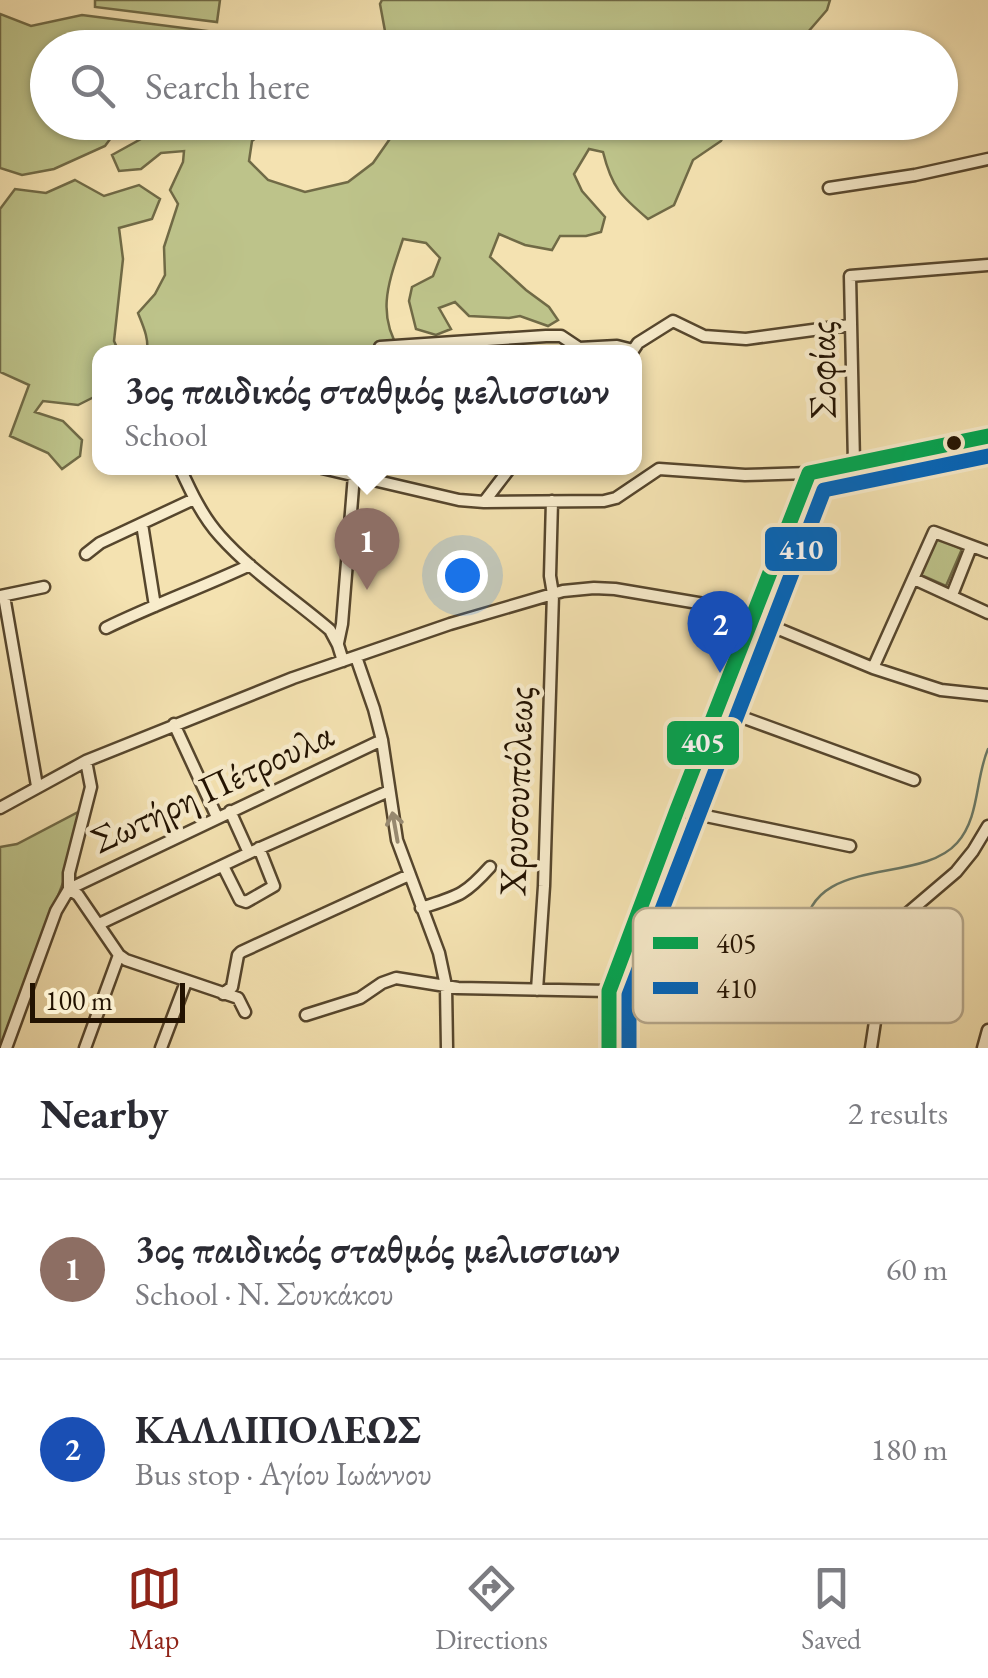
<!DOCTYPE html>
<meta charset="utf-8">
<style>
body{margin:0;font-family:"EB Garamond",serif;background:#f7f7f7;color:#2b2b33}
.scale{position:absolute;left:30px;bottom:25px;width:155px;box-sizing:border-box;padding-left:10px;border:5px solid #221201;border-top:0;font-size:28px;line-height:35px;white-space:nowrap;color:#221201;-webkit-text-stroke:8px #f8eccc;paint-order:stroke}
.you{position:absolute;left:462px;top:575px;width:35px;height:35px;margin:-25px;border:8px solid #fff;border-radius:50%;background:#1a73e8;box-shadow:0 0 0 15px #1a73e833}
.badge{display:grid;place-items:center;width:65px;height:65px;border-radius:50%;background:#8f2418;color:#fff;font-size:32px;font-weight:700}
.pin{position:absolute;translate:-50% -82px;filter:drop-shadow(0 2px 5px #0008)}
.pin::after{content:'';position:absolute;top:52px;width:35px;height:30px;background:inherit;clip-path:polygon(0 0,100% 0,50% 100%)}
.popup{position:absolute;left:92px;top:345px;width:550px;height:130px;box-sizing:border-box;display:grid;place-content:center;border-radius:20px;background:#fff;filter:drop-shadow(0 2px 8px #0005);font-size:32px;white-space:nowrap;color:#7c7c81}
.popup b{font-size:38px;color:#2b2b33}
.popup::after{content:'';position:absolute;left:50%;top:100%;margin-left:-20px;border:20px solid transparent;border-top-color:#fff}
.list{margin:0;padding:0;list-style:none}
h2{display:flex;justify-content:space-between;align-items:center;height:130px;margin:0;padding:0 40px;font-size:42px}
h2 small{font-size:32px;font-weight:400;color:#7c7c81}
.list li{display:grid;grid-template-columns:65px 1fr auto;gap:30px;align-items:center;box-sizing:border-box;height:180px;padding:0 40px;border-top:2px solid #e1e1e2}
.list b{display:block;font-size:38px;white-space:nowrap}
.list p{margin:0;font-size:32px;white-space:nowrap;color:#7c7c81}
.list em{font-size:32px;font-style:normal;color:#7c7c81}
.icon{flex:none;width:55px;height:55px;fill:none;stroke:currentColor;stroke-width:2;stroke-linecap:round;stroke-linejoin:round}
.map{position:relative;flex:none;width:988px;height:1048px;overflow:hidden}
.search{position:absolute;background:#fff;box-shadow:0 2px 8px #0004;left:30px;right:30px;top:30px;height:110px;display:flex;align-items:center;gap:25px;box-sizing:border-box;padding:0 35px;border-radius:55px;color:#7c7c81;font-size:38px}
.sheet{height:490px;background:#fff}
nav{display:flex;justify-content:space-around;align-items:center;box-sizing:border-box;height:140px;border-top:2px solid #e1e1e2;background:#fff;font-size:28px;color:#7c7c81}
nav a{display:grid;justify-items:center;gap:5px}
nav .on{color:#8f2418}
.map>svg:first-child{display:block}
.green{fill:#bdc38a;stroke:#706a46;stroke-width:2.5}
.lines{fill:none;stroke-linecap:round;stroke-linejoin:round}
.stream{stroke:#6b7966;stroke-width:2.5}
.minor-casing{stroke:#56462d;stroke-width:15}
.minor{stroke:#f8eccc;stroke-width:10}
.bus-1-casing{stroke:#f8eccc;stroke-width:22}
.bus-2-casing{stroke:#f8eccc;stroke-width:22}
.bus-1{stroke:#00a651;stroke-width:15}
.bus-2{stroke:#0065bd;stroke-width:15}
.oneway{stroke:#988a71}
.bus-dot{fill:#221201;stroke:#f8eccc;stroke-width:4}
.labels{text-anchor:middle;stroke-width:9;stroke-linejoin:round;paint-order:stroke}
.street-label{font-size:38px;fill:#221201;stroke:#f8eccc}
.key{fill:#f8eccc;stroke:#b8ab8f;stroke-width:2.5}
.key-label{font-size:28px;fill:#221201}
.line-badge{stroke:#f8eccc;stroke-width:4}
.badge-label{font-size:28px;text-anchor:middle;font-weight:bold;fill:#fff}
</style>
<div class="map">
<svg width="988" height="1048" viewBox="0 0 988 1048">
<rect width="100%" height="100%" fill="#f4e2b1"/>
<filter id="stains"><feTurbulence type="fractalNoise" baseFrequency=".002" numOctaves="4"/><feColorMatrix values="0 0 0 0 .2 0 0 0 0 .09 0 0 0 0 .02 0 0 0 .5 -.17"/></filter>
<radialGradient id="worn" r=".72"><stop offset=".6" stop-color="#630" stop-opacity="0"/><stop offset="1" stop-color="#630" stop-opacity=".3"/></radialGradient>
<path class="green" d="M 95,0 L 220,0 L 217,22 L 95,7 Z
M 382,0 L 830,0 L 827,10 L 795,47 L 393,48 L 385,31 L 380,4 Z
M 0,14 L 31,26 L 82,15 L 278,40 L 275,48 L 48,48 L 48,122 L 122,123 L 105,146 L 54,169 L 22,175 L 0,168 Z
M 170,123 L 178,123 L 199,130 L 221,123 L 275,123 L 252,141 L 249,161 L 268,180 L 305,192 L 348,182 L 373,163 L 401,123 L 730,123 L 721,141 L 693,160 L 674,205 L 648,219 C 621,196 612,188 603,152 L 589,149 L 574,174 L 582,191 L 605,217 L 601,232 L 586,236 L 560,236 L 552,250 L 525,245 L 499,234 L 490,257 L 526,290 L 549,307 L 558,320 L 548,326 L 520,316 L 509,318 L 469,316 L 455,302 L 439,308 L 451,329 L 436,335 L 416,329 L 409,301 L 412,287 L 433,276 L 440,258 L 426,243 L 403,239 C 390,279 375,312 400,351 L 427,348 L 427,352 L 147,352 C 149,338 143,326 138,313 L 155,294 L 165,275 L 164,247 L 178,204 L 170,190 L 183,162 L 184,151 L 161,153 L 141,169 L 119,171 L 112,155 Z
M 75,180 L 104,196 L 139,185 L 160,199 L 152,219 L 119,228 L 123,259 L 114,341 L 119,352 L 100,352 L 99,379 L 94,397 L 78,405 L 43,401 L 35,412 L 63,421 L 82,440 L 80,456 L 62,469 L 48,453 L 10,436 L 29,385 L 0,372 L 0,209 L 15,189 L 46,193 Z
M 937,538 L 962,549 L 946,586 L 921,575 Z
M 84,809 L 66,875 L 0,1048 L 0,847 L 17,844 Z"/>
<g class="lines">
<path class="stream" d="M 817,1002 C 814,980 803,956 804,934 C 809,853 919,886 957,843 C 980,817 975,779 988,749"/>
<defs>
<path id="minor" d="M 829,188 L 915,175 L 988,159
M 380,347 L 546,336 L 561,336 L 579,348 L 617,346 L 633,350
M 632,352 L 638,343 L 673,321 L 704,336 L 746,339 L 850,325
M 854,463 L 850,276 L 988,265
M 180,468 C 191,492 202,516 220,536 C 252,572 294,599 330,630 L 338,645 L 343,661
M 322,468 L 459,500 L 484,502 L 604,501 L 616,498 L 659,469 L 745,475 L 809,473 L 988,436
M 484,502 L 510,468
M 142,524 L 155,606
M 86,554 L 100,543 L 194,499
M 914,579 L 988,613
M 952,595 L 971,547
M 1,596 L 44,587
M 4,596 L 37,786
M 106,628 C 153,605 203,587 250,565
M 338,643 L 342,624 L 354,475
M 356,657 L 374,709 L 382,740 L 397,840 L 439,953 L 446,986 L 447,1048
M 873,668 L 934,532 L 988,552
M 717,708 L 914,780
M 174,724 L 217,817
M 0,808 L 86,761 L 293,678 L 450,624 L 563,591 L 594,588 L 615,589 L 710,605 L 752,618 L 873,668 L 941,690 L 988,695
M 677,810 L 850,846
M 230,811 L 249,853
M 223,866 L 240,900 L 246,902 L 274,886 L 259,848
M 69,889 L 382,740
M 69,889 L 78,895 L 119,955 L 126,960 L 238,998 L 245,1012
M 69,889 L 69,873 L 91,787 L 86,761
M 421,908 C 458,896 464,896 490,867
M 850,923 L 893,933
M 99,924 L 249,853 L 389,791
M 537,990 L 544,886 L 553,594 L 550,576 L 552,501
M 223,994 L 232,987 L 238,955 L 241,952 L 409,875
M 306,1015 L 360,998 L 382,983 L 396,978 L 458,988 L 609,991 L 748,988
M 6,1048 L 56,911 L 69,889
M 85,1048 L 119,955
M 161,1048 L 186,982
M 609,1048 L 609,991 L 677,810 L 809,473
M 871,1048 L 881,982 L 894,929 L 902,918 L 956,872 L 973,851 L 988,826
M 983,1048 L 988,1030"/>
</defs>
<use href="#minor" class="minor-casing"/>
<use href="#minor" class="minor"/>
<defs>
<path id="bus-1" d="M 609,1048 L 609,991 L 677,810 L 809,473 L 988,436"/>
<path id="bus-2" d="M 629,1048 L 629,995 L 824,490 L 988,456"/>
</defs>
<use href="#bus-1" class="bus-1-casing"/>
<use href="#bus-2" class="bus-2-casing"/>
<use href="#bus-1" class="bus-1"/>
<use href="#bus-2" class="bus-2"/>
</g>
<defs><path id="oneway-shaft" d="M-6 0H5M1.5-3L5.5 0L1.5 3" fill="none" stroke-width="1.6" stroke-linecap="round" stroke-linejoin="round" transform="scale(2.5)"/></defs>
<use class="oneway" href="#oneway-shaft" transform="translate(395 827) rotate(-100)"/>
<circle class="bus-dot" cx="954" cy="443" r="9"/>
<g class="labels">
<g class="street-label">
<text transform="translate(822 370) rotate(-91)" y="13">Σοφίας</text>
<text transform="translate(212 787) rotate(-25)" y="13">Σωτήρη Πέτρουλα</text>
<text transform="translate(516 791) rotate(-88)" y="13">Χρυσουπόλεως</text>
</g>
</g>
<rect x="633" y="908" width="330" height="115" rx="15" class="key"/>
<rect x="653" y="937" width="45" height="12" fill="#00a651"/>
<rect x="653" y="982" width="45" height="12" fill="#0065bd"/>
<g class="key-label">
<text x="716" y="953">405</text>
<text x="716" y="998">410</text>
</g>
<g class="line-badge">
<rect x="763" y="525" width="76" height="48" rx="10" fill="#0065bd"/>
<rect x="665" y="719" width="76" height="48" rx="10" fill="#00a651"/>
</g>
<g class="badge-label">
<text x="801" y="559">410</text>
<text x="703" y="752">405</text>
</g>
<rect width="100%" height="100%" filter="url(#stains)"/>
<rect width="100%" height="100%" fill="url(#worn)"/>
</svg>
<div class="scale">100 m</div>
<div class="you"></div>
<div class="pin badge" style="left:367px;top:590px;background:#8d6e63">1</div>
<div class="popup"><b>3ος παιδικός σταθμός μελισσιων</b>School</div>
<div class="pin badge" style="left:720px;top:673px;background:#1a4fb4">2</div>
<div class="search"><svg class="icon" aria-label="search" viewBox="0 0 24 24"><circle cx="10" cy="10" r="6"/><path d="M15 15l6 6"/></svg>Search here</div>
</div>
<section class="sheet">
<h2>Nearby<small>2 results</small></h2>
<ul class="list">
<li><span class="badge" style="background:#8d6e63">1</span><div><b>3ος παιδικός σταθμός μελισσιων</b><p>School · Ν. Σουκάκου</p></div><em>60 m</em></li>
<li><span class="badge" style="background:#1a4fb4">2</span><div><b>ΚΑΛΛΙΠΟΛΕΩΣ</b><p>Bus stop · Αγίου Ιωάννου</p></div><em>180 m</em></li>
</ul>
</section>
<nav>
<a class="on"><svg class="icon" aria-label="map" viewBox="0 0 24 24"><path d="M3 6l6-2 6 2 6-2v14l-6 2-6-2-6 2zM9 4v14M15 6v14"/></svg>Map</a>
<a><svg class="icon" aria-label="directions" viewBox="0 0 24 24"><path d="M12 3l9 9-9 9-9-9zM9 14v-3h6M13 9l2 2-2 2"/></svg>Directions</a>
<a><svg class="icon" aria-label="saved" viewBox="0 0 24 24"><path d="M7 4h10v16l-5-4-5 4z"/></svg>Saved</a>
</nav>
